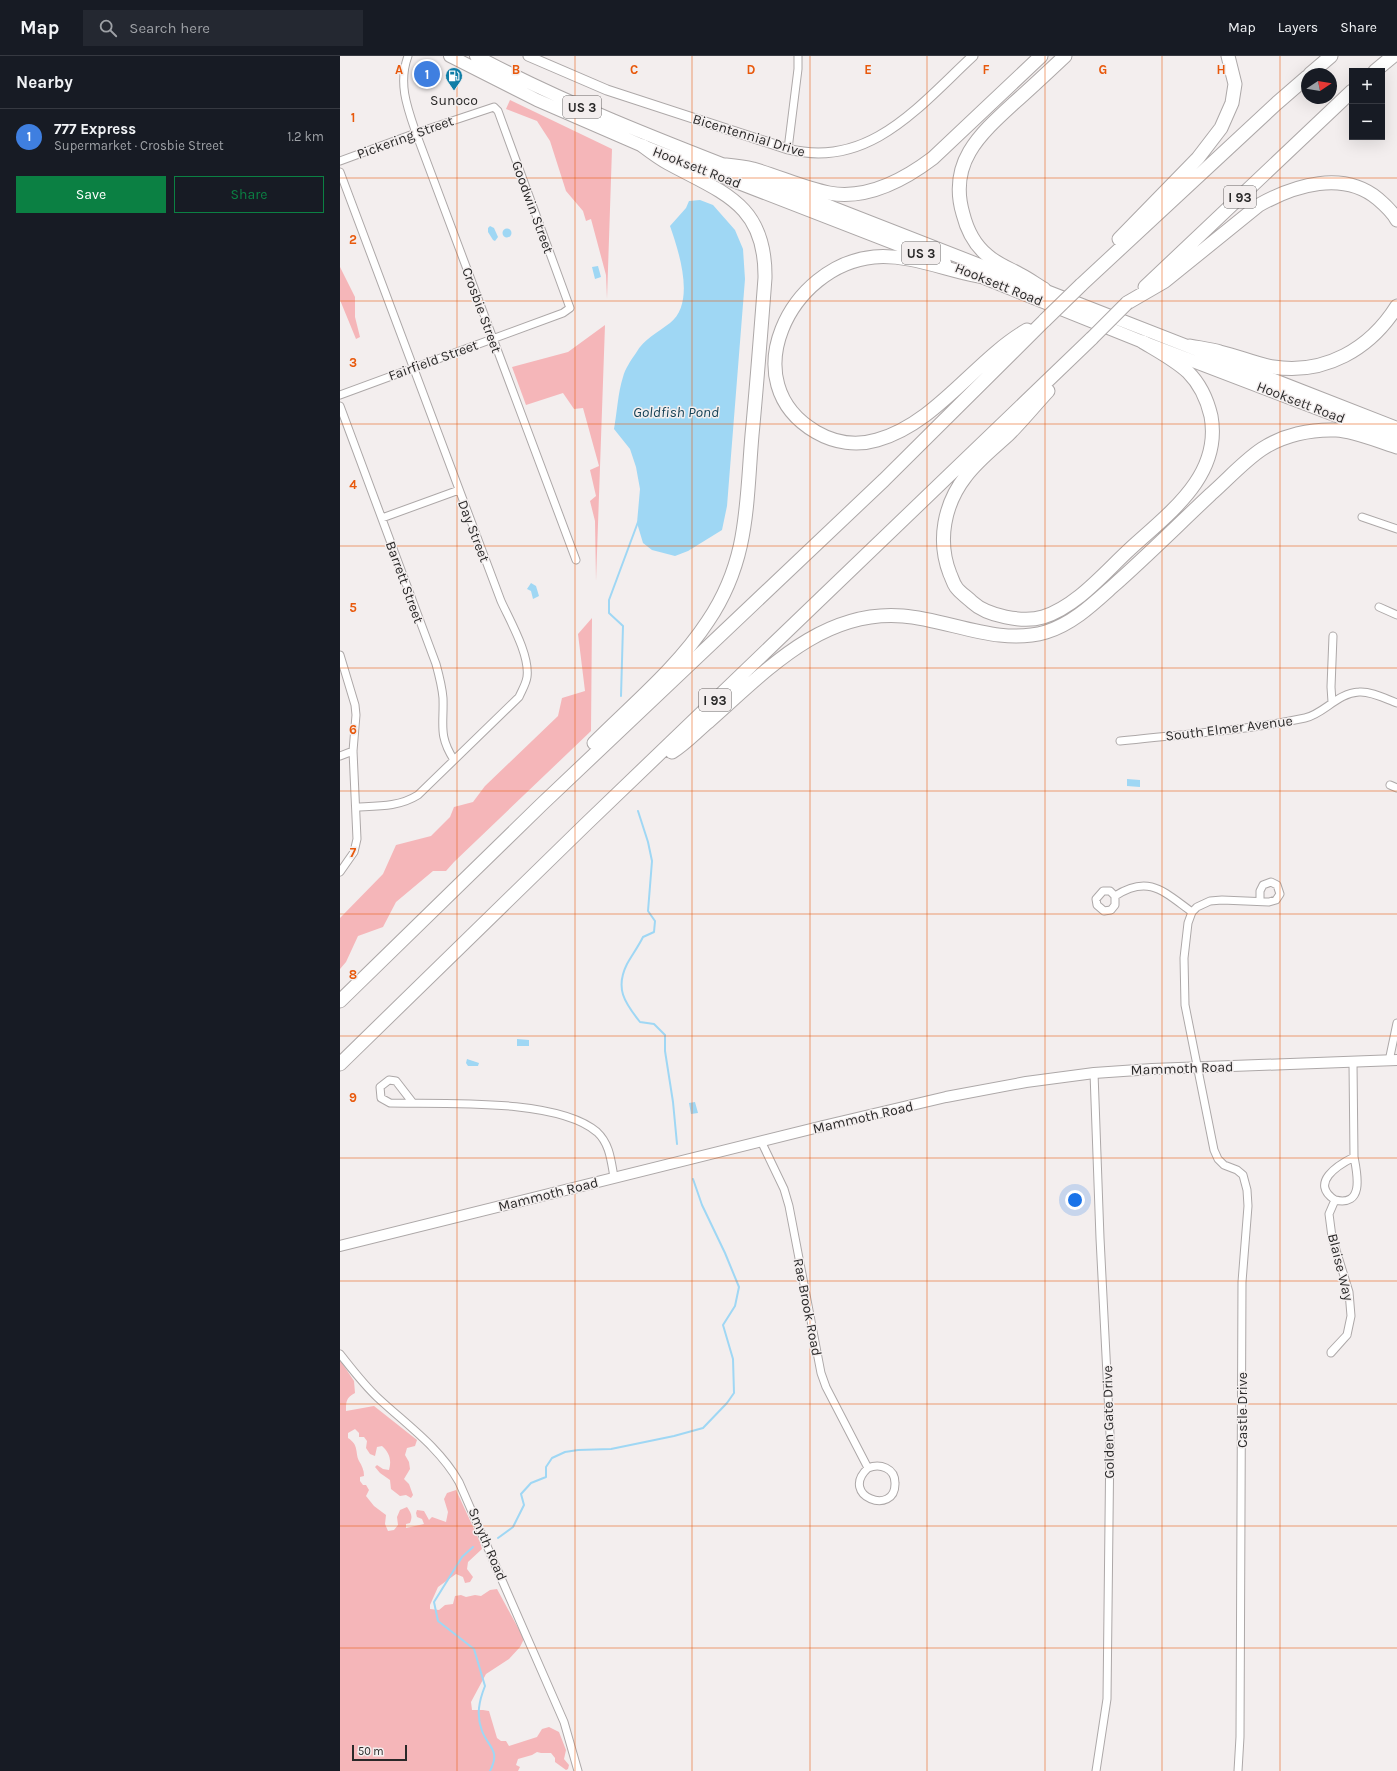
<!DOCTYPE html>
<meta charset="utf-8">
<style>
body{margin:0;font-family:Karla,sans-serif;background:#242831;color:#f1f3f6}
.controls{position:absolute;right:12px;top:12px;display:grid;overflow:hidden;border-radius:0px;box-shadow:0 4px 16px #0002}
.controls button{width:36px;height:36px;display:grid;place-items:center;padding:0;border:0;border-bottom:1px solid #363941;background:#171b24;color:#f1f3f6;font:20px sans-serif}
.compass{position:absolute;left:961px;top:12px;width:36px;height:36px;border-radius:50%;background:#171b24;box-shadow:0 4px 16px #0002;rotate:78deg}
.scale{position:absolute;left:12px;bottom:10px;width:55px;box-sizing:border-box;padding-left:4px;border:2px solid #292828;border-top:0;font-size:11px;line-height:14px;white-space:nowrap;color:#292828;-webkit-text-stroke:3px #f3eeee;paint-order:stroke}
.you{position:absolute;left:735px;top:1144px;width:14px;height:14px;margin:-10px;border:3px solid #fff;border-radius:50%;background:#1a73e8;box-shadow:0 0 0 6px #1a73e833}
.badge{display:grid;place-items:center;width:26px;height:26px;border-radius:50%;background:#0b8043;color:#fff;font-size:13px;font-weight:700}
.pin{position:absolute;translate:-50% -50%;border:2px solid #fff;box-shadow:0 1px 4px #0006}
.list{margin:0;padding:0;list-style:none}
h2{display:flex;justify-content:space-between;align-items:center;height:52px;margin:0;padding:0 16px;font-size:17px}
h2 small{font-size:13px;font-weight:400;color:#9ea1a6}
.list li{display:grid;grid-template-columns:26px 1fr auto;gap:12px;align-items:center;box-sizing:border-box;height:56px;padding:0 16px;border-top:1px solid #363941}
.list b{display:block;font-size:15px;white-space:nowrap}
.list p{margin:0;font-size:13px;white-space:nowrap;color:#9ea1a6}
.list em{font-size:13px;font-style:normal;color:#9ea1a6}
.actions{display:flex;gap:8px;padding:12px 16px}
.actions a{flex:1;padding:9px 0;border:1px solid #0b8043;border-radius:0px;text-align:center;font-size:14px;color:#0b8043}
.actions .main{background:#0b8043;color:#fff}
.icon{flex:none;width:22px;height:22px;fill:none;stroke:currentColor;stroke-width:2;stroke-linecap:round;stroke-linejoin:round}
.map{position:relative;flex:none;width:1057px;height:1715px;overflow:hidden}
header{display:flex;align-items:center;gap:24px;box-sizing:border-box;height:56px;padding:0 20px;background:#171b24;border-bottom:1px solid #363941}
header strong{font-size:19px}
nav{display:flex;gap:22px;margin-inline-start:auto;font-size:14px}
.search{width:280px;height:36px;background:#242831;display:flex;align-items:center;gap:10px;box-sizing:border-box;padding:0 14px;border-radius:0px;color:#9ea1a6;font-size:15px}
main{display:flex}
aside{flex:1;background:#171b24}
.map>svg:first-child{display:block}
.green{fill:#f5b6b9}
.water{fill:#9fd7f4}
.lines{fill:none;stroke-linecap:round;stroke-linejoin:round}
.stream{stroke:#9fd7f4;stroke-width:2}
.minor-casing{stroke:#ada8a8;stroke-width:9}
.tertiary-casing{stroke:#ada8a8;stroke-width:11}
.secondary-casing{stroke:#ada8a8;stroke-width:12}
.primary-casing{stroke:#ada8a8;stroke-width:14}
.motorway-casing{stroke:#ada8a8;stroke-width:15}
.minor{stroke:#fff;stroke-width:7}
.tertiary{stroke:#fff;stroke-width:9}
.secondary{stroke:#fff;stroke-width:10}
.primary{stroke:#fff;stroke-width:12}
.motorway{stroke:#fff;stroke-width:13}
.motorway-bridge-casing{stroke:#ada8a8;stroke-width:15;stroke-linecap:butt}
.motorway-bridge{stroke:#fff;stroke-width:13}
.grid{fill:none;stroke:#e8590c;stroke-width:1;stroke-opacity:0.55}
.labels{text-anchor:middle;stroke-width:3;stroke-linejoin:round;paint-order:stroke}
.shield{fill:#f3eeee;stroke:#666363;stroke-width:1}
.shield-label{font-size:13px;font-weight:bold;fill:#292828}
.poi-label{font-size:14px;fill:#292828;stroke:#f3eeee}
.street-label{font-size:14px;fill:#292828;stroke:#f3eeee}
.water-label{font-size:15px;font-style:italic;fill:#164357;stroke:#f3eeee}
.grid-label{font-size:13px;text-anchor:middle;font-weight:bold;fill:#e8590c;stroke:#f3eeee;stroke-width:3;stroke-linejoin:round;paint-order:stroke}
</style>
<header>
<strong>Map</strong>
<div class="search"><svg class="icon" aria-label="search" viewBox="0 0 24 24"><circle cx="10" cy="10" r="6"/><path d="M15 15l6 6"/></svg>Search here</div>
<nav><a>Map</a><a>Layers</a><a>Share</a></nav>
</header>
<main>
<aside>
<h2>Nearby<small></small></h2>
<ul class="list">
<li><span class="badge" style="background:#3f7fe0">1</span><div><b>777 Express</b><p>Supermarket · Crosbie Street</p></div><em>1.2 km</em></li>
</ul>
<div class="actions"><a class="main">Save</a><a>Share</a></div>
</aside>
<div class="map">
<svg width="1057" height="1715" viewBox="0 0 1057 1715">
<rect width="100%" height="100%" fill="#f3eeee"/>
<path class="green" d="M 170,44 L 272,93 L 267,243 L 266,219 L 251,163 L 246,165 L 243,155 L 226,135 L 210,85 L 197,65 L 166,53 Z
M 0,211 L 15,241 L 15,261 L 20,281 L 16,283 L 0,244 Z
M 265,269 L 256,525 L 255,465 L 250,445 L 256,440 L 250,414 L 259,410 L 243,352 L 234,353 L 223,337 L 186,349 L 172,311 L 228,296 Z
M 252,562 L 251,675 L 114,806 L 106,815 L 93,815 L 56,846 L 43,871 L 18,880 L 6,906 L 0,913 L 0,862 L 43,818 L 56,789 L 91,780 L 110,761 L 114,751 L 133,746 L 145,730 L 218,660 L 222,642 L 245,635 L 238,578 Z
M 0,1304 L 14,1325 L 15,1337 C 6,1342 6,1345 6,1355 L 34,1350 L 77,1384 L 75,1390 L 67,1392 L 65,1399 L 69,1406 L 70,1413 L 64,1423 L 69,1428 L 73,1439 L 71,1442 L 66,1439 L 60,1440 L 51,1433 L 50,1424 L 40,1417 L 35,1411 L 37,1409 L 43,1413 L 49,1414 C 52,1404 49,1396 42,1390 L 37,1391 L 35,1400 L 30,1398 L 26,1392 L 27,1385 L 24,1381 L 19,1381 L 19,1377 L 15,1373 L 8,1377 L 8,1382 C 19,1389 15,1396 19,1405 C 22,1410 24,1414 24,1420 L 20,1421 L 20,1425 L 23,1429 L 26,1429 L 29,1434 L 26,1440 L 34,1450 L 46,1459 L 45,1468 L 48,1475 L 54,1474 L 58,1469 L 57,1461 L 60,1454 L 67,1451 C 71,1457 73,1460 70,1467 L 66,1468 L 66,1472 L 84,1468 L 82,1463 L 77,1461 L 76,1457 L 77,1454 L 84,1455 L 89,1464 L 92,1461 L 106,1466 L 108,1456 L 104,1443 L 107,1437 L 116,1434 L 140,1486 L 142,1493 L 128,1506 L 127,1513 L 133,1521 L 130,1526 L 125,1527 L 123,1521 L 116,1518 L 98,1531 L 90,1549 L 90,1553 L 99,1554 L 105,1549 L 113,1548 L 115,1540 L 121,1539 L 126,1541 L 135,1539 L 141,1540 L 150,1534 L 157,1533 L 184,1583 L 180,1591 L 169,1603 L 146,1618 L 131,1646 L 132,1654 L 143,1654 L 149,1655 L 157,1682 L 161,1685 L 166,1685 L 169,1690 L 197,1681 L 202,1673 L 209,1671 L 219,1676 L 226,1694 L 224,1703 L 229,1709 L 228,1713 L 226,1714 L 215,1706 L 215,1702 L 211,1697 L 201,1697 L 197,1696 L 192,1699 L 178,1703 L 176,1709 L 180,1711 L 178,1715 L 0,1715 Z"/>
<path class="water" d="M 360,144 L 373,149 L 395,174 L 403,193 L 405,223 L 387,450 L 382,474 L 348,495 L 335,500 L 312,494 L 303,487 L 297,467 L 300,433 L 296,411 L 290,393 L 274,373 C 277,357 278,336 283,321 C 285,313 291,304 296,297 C 304,283 317,277 330,267 C 356,247 339,196 330,170 L 346,152 L 349,145 Z
M 150,170 L 154,172 L 158,181 L 155,185 L 153,184 L 148,176 L 148,172 Z
M162.5 177a4.5 4.5 0 1 1 9 0a4.5 4.5 0 1 1-9 0Z
M 258,210 L 261,221 L 255,223 L 252,211 Z
M 191,527 L 196,530 L 199,540 L 193,543 L 191,535 L 187,533 Z
M 787,723 L 800,724 L 800,731 L 787,730 Z
M 177,983 L 189,984 L 189,990 L 177,990 Z
M 127,1003 L 139,1007 L 138,1010 L 128,1010 L 126,1007 Z
M 355,1046 L 358,1057 L 351,1058 L 349,1047 Z"/>
<g class="lines">
<path class="stream" d="M 281,640 L 283,570 L 269,557 L 269,544 L 298,466
M 298,755 L 308,786 L 312,805 L 308,855 L 315,865 L 314,876 L 303,881 C 298,891 292,899 287,908 C 275,932 284,946 300,966 L 314,968 L 325,979 L 325,995 L 333,1046 L 337,1088
M 158,1482 L 173,1471 L 184,1449 L 181,1438 L 191,1427 L 206,1421 L 206,1411 L 212,1402 L 225,1396 L 238,1394 L 271,1393 L 334,1380 L 363,1372 L 387,1347 L 394,1337 L 393,1303 L 383,1269 L 395,1250 L 399,1231 L 385,1197 L 362,1149 L 353,1123
M 133,1491 L 122,1501 L 94,1546 L 98,1565 L 134,1593 L 145,1630 C 139,1645 136,1659 142,1675 C 148,1691 161,1694 150,1715"/>
<defs>
<path id="minor" d="M 68,0 C 58,27 67,51 76,77 L 236,504
M 448,93 L 458,13 L 458,0
M 0,105 L 76,77 L 154,51 L 158,55 L 230,252 L 223,257 L 0,339
M 0,116 L 161,545 C 170,565 190,599 187,621 C 186,628 182,634 179,641 L 78,739 C 59,751 38,750 16,751
M 0,350 L 96,608 C 99,619 102,630 103,642 C 104,669 98,679 114,704
M 1022,461 L 1057,473
M 42,462 L 119,434
M 1039,551 L 1057,559
M 0,599 L 15,649 L 16,659 L 13,695 L 17,783 L 14,796 L 0,816
M 992,646 L 991,631 L 993,580
M 780,685 C 842,678 904,675 965,662 C 984,658 997,637 1019,636 C 1031,635 1046,643 1057,647
M 0,700 L 13,695
M 1050,729 L 1057,732
M 775,840 L 775,849 L 771,854 L 764,855 L 757,849 L 756,843 L 763,835 L 770,835 L 775,840 C 809,818 824,836 852,856
M 1049,1005 L 1057,967
M 1013,1007 L 1014,1101
M 754,1017 L 760,1182 L 770,1378 L 767,1643 L 756,1715
M 73,1047 L 56,1025 L 49,1024 L 40,1031 L 41,1042 L 50,1047 C 102,1048 218,1042 257,1076 C 270,1088 271,1105 274,1121
M 421,1085 L 444,1133 L 449,1150 L 481,1317 L 486,1331 L 528,1412 C 540,1407 555,1412 555,1427 C 556,1461 498,1440 528,1412
M 1014,1101 C 1017,1117 1025,1151 995,1144 C 969,1127 998,1109 1014,1101 Z
M 995,1144 L 989,1158 L 992,1181 L 1009,1236 L 1011,1260 L 1007,1279 L 991,1296 L 991,1297 L 1007,1279
M 0,1298 C 12,1313 24,1329 38,1342 C 67,1369 99,1391 119,1426 L 224,1666 L 238,1715
M 898,1715 L 900,1681 L 902,1226 L 908,1150 L 907,1134 L 903,1119 L 897,1114 L 884,1109 L 878,1103 L 874,1094 L 845,949 L 844,902 L 848,867 L 852,856 L 857,851 L 870,845 L 882,844 L 929,846 L 936,844 L 940,838 L 937,829 L 931,826 L 923,829 L 920,835 L 920,845"/>
<path id="tertiary" d="M 188,0 L 267,34 L 448,93 C 529,114 580,49 633,0"/>
<path id="secondary" d="M 0,1190 L 483,1070 L 606,1041 L 686,1026 L 754,1017 L 812,1013 L 1057,1004"/>
<path id="primary" d="M 110,0 L 197,44 L 303,90 L 605,207
M 136,0 C 251,61 374,104 494,152 C 682,226 869,298 1057,372
M 629,216 L 803,286 L 1057,383"/>
<path id="motorway" d="M 1035,15 L 1053,0
M 970,18 L 991,0
M 386,109 C 395,110 404,111 413,113 C 438,120 463,132 489,137 C 527,144 564,124 593,102 L 701,0
M 779,183 L 858,102 L 881,72 L 892,47 L 895,28 L 888,0
M 638,220 C 603,213 569,198 534,201 C 450,209 392,327 476,376 C 495,387 517,390 537,384 C 597,367 635,304 687,274
M 741,229 L 937,47 L 967,21
M 805,231 L 1012,35
M 704,233 C 697,229 689,223 681,219 C 669,212 658,209 647,199 C 635,189 627,174 623,158 C 608,107 639,79 674,47 C 691,32 708,16 725,0
M 787,247 L 825,225 L 919,149 C 955,129 1003,114 1038,143 C 1045,149 1052,155 1057,164
M 850,290 C 860,292 870,293 880,296 C 898,300 915,308 933,311 C 985,319 1030,293 1057,250
M 708,335 C 695,349 683,364 669,378 C 655,391 638,404 626,420 C 604,448 597,485 610,518 C 612,522 613,527 616,531 C 619,536 627,541 632,546 C 647,560 683,567 703,561 C 737,550 764,517 790,493 C 829,457 882,420 871,360 C 867,343 860,328 848,316 C 835,304 818,295 803,286
M 254,687 C 293,648 338,611 368,565 C 409,504 406,449 412,379 C 417,327 421,274 425,222 C 426,148 383,137 328,107 C 319,102 311,96 303,90
M 332,696 C 345,688 356,676 368,666 C 424,617 481,553 563,560 C 611,564 658,590 706,576 C 732,568 752,549 772,531 C 806,501 838,469 871,438 C 888,423 904,405 922,393 C 943,379 971,373 996,374 C 1016,375 1037,385 1057,391
M 0,945 L 201,749 L 544,424 L 705,264
M 0,1008 L 244,770 L 752,282"/>
</defs>
<use href="#minor" class="minor-casing"/>
<use href="#tertiary" class="tertiary-casing"/>
<use href="#secondary" class="secondary-casing"/>
<use href="#primary" class="primary-casing"/>
<use href="#motorway" class="motorway-casing"/>
<use href="#minor" class="minor"/>
<use href="#tertiary" class="tertiary"/>
<use href="#secondary" class="secondary"/>
<use href="#primary" class="primary"/>
<use href="#motorway" class="motorway"/>
<defs>
<path id="motorway-bridge" d="M 705,264 L 741,229
M 752,282 L 787,247"/>
</defs>
<use href="#motorway-bridge" class="motorway-bridge-casing"/>
<use href="#motorway-bridge" class="motorway-bridge"/>
</g>
<path class="grid" d="M 117,0 L 117,1715M 235,0 L 235,1715M 352,0 L 352,1715M 470,0 L 470,1715M 587,0 L 587,1715M 705,0 L 705,1715M 822,0 L 822,1715M 940,0 L 940,1715M 0,122 L 1057,122M 0,245 L 1057,245M 0,368 L 1057,368M 0,490 L 1057,490M 0,612 L 1057,612M 0,735 L 1057,735M 0,858 L 1057,858M 0,980 L 1057,980M 0,1102 L 1057,1102M 0,1225 L 1057,1225M 0,1348 L 1057,1348M 0,1470 L 1057,1470M 0,1592 L 1057,1592"/>
<defs>
<symbol id="fuel-pin" viewBox="-11 -11 22 30"><path d="M0 17L-7.5 6A9.5 9.5 0 1 1 7.5 6Z" fill="#107ea7" stroke="#f3eeee"/><path d="M-5.5-6h7V0h2V4h1.3V-2.5L3-4.5l.8-.8L6-3V5H2.5V1h-1V6h-7ZM-4.2-4.7v3.2H.2V-4.7Z" fill="#fff"/></symbol>
</defs>
<g fill-rule="evenodd">
<use href="#fuel-pin" x="104" y="10" width="20" height="27"/>
</g>
<g class="labels">
<g class="shield">
<rect x="223" y="40" width="38" height="22" rx="3"/>
<rect x="884" y="130" width="32" height="22" rx="3"/>
<rect x="562" y="186" width="38" height="22" rx="3"/>
<rect x="359" y="633" width="32" height="22" rx="3"/>
</g>
<g class="shield-label">
<text x="242" y="56">US 3</text>
<text x="900" y="146">I 93</text>
<text x="581" y="202">US 3</text>
<text x="375" y="649">I 93</text>
</g>
<g class="poi-label">
<text x="114" y="49">Sunoco</text>
</g>
<g class="street-label">
<text transform="translate(409 79) rotate(17)" y="5">Bicentennial Drive</text>
<text transform="translate(65 81) rotate(-20)" y="5">Pickering Street</text>
<text transform="translate(357 111) rotate(21)" y="5">Hooksett Road</text>
<text transform="translate(193 151) rotate(70)" y="5">Goodwin Street</text>
<text transform="translate(659 228) rotate(22)" y="5">Hooksett Road</text>
<text transform="translate(142 254) rotate(70)" y="5">Crosbie Street</text>
<text transform="translate(93 304) rotate(-20)" y="5">Fairfield Street</text>
<text transform="translate(961 346) rotate(21)" y="5">Hooksett Road</text>
<text transform="translate(134 475) rotate(69)" y="5">Day Street</text>
<text transform="translate(65 526) rotate(70)" y="5">Barrett Street</text>
<text transform="translate(889 672) rotate(-7)" y="5">South Elmer Avenue</text>
<text transform="translate(842 1012) rotate(-2)" y="5">Mammoth Road</text>
<text transform="translate(523 1061) rotate(-13)" y="5">Mammoth Road</text>
<text transform="translate(208 1138) rotate(-14)" y="5">Mammoth Road</text>
<text transform="translate(1001 1211) rotate(76)" y="5">Blaise Way</text>
<text transform="translate(468 1251) rotate(79)" y="5">Rae Brook Road</text>
<text transform="translate(902 1354) rotate(-90)" y="5">Castle Drive</text>
<text transform="translate(768 1366) rotate(-91)" y="5">Golden Gate Drive</text>
<text transform="translate(148 1488) rotate(67)" y="5">Smyth Road</text>
</g>
<g class="water-label">
<text x="336" y="361">Goldfish Pond</text>
</g>
</g>
<g class="grid-label">
<text x="59" y="18">A</text>
<text x="176" y="18">B</text>
<text x="294" y="18">C</text>
<text x="411" y="18">D</text>
<text x="528" y="18">E</text>
<text x="646" y="18">F</text>
<text x="763" y="18">G</text>
<text x="881" y="18">H</text>
<text x="13" y="66">1</text>
<text x="13" y="188">2</text>
<text x="13" y="311">3</text>
<text x="13" y="433">4</text>
<text x="13" y="556">5</text>
<text x="13" y="678">6</text>
<text x="13" y="801">7</text>
<text x="13" y="923">8</text>
<text x="13" y="1046">9</text>
</g>
</svg>
<div class="controls">
<button>+</button>
<button>−</button>
</div>
<svg class="compass" viewBox="-18 -18 36 36"><path d="M0-13l5 13h-10z" fill="#e53935"/><path d="M0 13l5-13h-10z" fill="#9ea1a6"/></svg>
<div class="scale">50 m</div>
<div class="you"></div>
<div class="pin badge" style="left:87px;top:18px;background:#3f7fe0">1</div>
</div>
</main>
